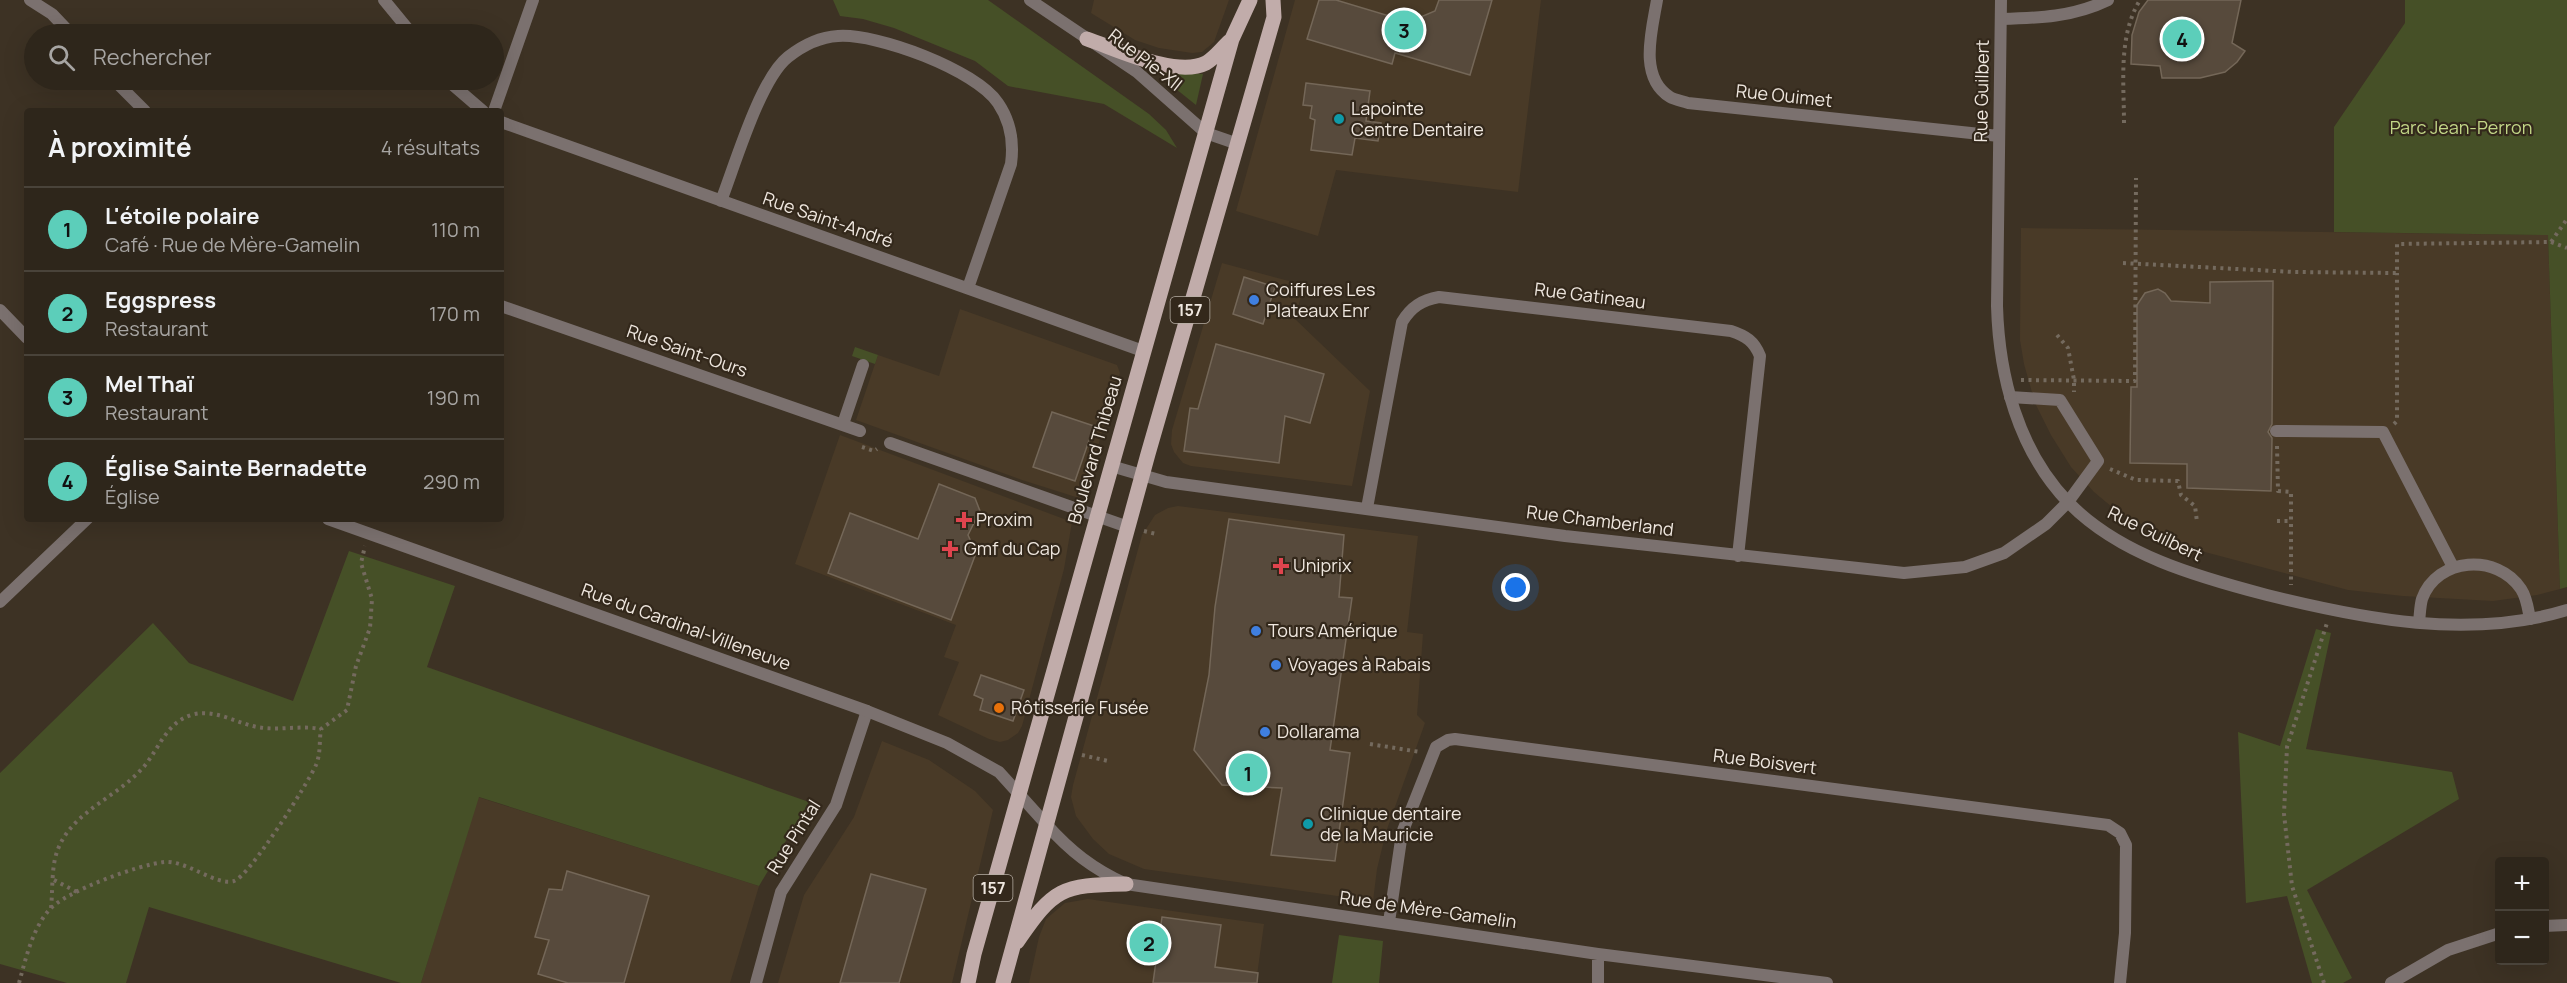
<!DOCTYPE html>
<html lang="fr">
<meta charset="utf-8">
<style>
body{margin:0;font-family:Manrope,sans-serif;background:#3a3228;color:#f1f3f6}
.controls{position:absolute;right:18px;bottom:18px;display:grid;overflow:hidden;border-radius:6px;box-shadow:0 6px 24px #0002}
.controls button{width:54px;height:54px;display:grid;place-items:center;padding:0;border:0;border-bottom:2px solid #49433a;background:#2e261b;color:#f1f3f6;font:30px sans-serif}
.you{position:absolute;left:1516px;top:588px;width:21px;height:21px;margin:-15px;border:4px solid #fff;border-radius:50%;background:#1a73e8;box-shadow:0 0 0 9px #1a73e833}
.badge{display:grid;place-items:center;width:39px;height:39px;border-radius:50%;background:#5cceba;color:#111;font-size:20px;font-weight:700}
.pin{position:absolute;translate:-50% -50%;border:3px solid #fff;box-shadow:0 2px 6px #0006}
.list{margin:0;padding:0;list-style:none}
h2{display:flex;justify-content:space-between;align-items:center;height:78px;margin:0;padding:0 24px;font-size:26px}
h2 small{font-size:20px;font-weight:400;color:#a7a5a3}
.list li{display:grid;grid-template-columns:39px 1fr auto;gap:18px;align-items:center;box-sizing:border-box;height:84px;padding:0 24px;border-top:2px solid #49433a}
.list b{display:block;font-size:22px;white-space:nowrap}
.list p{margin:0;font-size:20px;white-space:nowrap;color:#a7a5a3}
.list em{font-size:20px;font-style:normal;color:#a7a5a3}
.icon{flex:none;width:33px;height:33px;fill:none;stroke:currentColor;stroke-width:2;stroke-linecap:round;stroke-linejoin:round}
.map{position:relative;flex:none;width:2567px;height:983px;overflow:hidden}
.search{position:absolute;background:#2e261b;box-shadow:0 6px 24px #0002;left:24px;top:24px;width:480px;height:66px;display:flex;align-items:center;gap:15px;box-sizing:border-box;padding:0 21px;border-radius:33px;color:#a7a5a3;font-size:22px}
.panel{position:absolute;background:#2e261b;box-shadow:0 6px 24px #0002;left:24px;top:108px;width:480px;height:414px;border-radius:6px}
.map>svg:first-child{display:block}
.built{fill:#493a27}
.green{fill:#465027}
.building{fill:#574a3c;stroke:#746758;stroke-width:1.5}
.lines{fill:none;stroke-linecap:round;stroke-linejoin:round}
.path{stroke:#746a5e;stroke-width:4;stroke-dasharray:3 4.5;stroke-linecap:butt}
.service{stroke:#7b716f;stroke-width:12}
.minor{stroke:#7b716f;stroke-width:12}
.tertiary{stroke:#7b716f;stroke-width:12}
.primary{stroke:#c1acaa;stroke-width:15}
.culture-dot{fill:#0f9aa8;stroke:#33281b;stroke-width:2}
.shop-dot{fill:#3f7fe0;stroke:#33281b;stroke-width:2}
.health-dot{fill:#e0444e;stroke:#33281b;stroke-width:2}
.food-dot{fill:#e8710a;stroke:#33281b;stroke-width:2}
.labels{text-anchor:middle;stroke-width:4.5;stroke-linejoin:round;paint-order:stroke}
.shield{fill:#33281b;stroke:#b7aea4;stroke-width:1.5}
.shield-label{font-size:16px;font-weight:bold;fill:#efe7df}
.street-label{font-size:18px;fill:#efe7df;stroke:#33281b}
.poi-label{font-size:18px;fill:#efe7df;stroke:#33281b;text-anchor:start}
.park-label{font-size:18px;fill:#c2d687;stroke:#33281b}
</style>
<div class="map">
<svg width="2567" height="983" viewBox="0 0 2567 983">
<rect width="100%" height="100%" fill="#3d3224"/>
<path class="built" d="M 1094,0 L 1229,0 L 1214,42 L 1202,52 L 1192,53 L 1159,48 L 1135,40 L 1091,13 Z
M 1295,0 L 1541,0 L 1518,192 L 1336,170 L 1318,236 L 1236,211 Z
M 2021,228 L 2548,235 L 2560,589 L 2537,595 L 2493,601 L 2403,596 L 2348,590 L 2186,547 L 2118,512 L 2094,492 L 2071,467 L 2051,435 L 2035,403 L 2024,364 L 2020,340 Z
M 1222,263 L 1304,285 L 1295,319 L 1370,391 L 1352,486 L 1191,466 L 1183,463 L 1174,452 L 1171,444 L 1172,430 Z
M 960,309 L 1117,365 L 1120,373 L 1083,496 L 1079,498 L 1022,480 L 856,420 L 878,355 L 939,376 Z
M 840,435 L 1072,522 L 1064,569 L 1022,726 L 1018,733 L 1008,740 L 1000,742 L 989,739 L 938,715 L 959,662 L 944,657 L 956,625 L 795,564 Z
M 1178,506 L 1418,536 L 1407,632 L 1423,634 L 1417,715 L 1425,723 L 1386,832 L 1377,869 L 1373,901 L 1144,869 L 1109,854 L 1093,839 L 1076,816 L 1071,797 L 1073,785 L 1142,535 L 1155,515 L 1168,508 Z
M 882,741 L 929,760 L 975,791 L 993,810 L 952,983 L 778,983 L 804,895 L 854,817 Z
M 478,797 L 759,886 L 730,983 L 421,983 Z
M 1088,899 L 1264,924 L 1256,983 L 1029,983 L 1039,937 L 1046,919 L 1065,903 Z"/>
<path class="green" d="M 833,0 L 988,0 L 1149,114 L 1166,130 L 1177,148 L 1104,104 L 1008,86 L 975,61 L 894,28 L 863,19 L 840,16 Z
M 2405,0 L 2567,0 L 2567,587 L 2560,589 L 2548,235 L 2334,232 L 2334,127 L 2405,23 Z
M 1162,72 L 1203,74 L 1196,105 L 1161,77 L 1159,74 Z
M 855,347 L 878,355 L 875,364 L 852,356 Z
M 349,551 L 455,586 L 427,667 L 809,802 L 759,886 L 479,797 L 421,983 L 401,983 L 149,907 L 126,983 L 67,983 L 0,964 L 0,773 L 153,623 L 189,663 L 293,701 Z
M 2316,629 L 2331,633 L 2306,749 L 2452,772 L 2459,799 L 2307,890 L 2352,978 L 2343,983 L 2312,983 L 2287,896 L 2246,903 L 2238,732 L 2280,746 Z
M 1339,935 L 1383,941 L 1379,983 L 1332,983 Z"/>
<path class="building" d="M 1319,0 L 1336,0 L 1409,22 L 1435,11 L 1439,0 L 1492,0 L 1470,75 L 1395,53 L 1392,64 L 1307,39 Z
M 2148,0 L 2241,0 L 2232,43 L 2245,51 L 2237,62 L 2225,72 L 2200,78 L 2162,78 L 2160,66 L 2131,64 L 2132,35 L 2139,12 Z
M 1306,83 L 1370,91 L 1366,121 L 1381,123 L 1378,141 L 1355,138 L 1352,155 L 1311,150 L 1315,120 L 1310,118 L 1312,106 L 1303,105 Z
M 1244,277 L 1275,287 L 1263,324 L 1233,314 Z
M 2273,281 L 2272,424 L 2268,432 L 2272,438 L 2271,491 L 2187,488 L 2187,464 L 2130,463 L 2131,387 L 2137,387 L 2137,305 L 2145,293 L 2158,289 L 2165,293 L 2171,301 L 2210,303 L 2210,282 Z
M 1216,344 L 1324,374 L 1310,423 L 1285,416 L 1279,463 L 1184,451 L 1190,408 L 1198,409 Z
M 1052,412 L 1094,426 L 1075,481 L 1033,467 Z
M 939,484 L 975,498 L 980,511 L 968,535 L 976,553 L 951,620 L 828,573 L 850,513 L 918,539 Z
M 1229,519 L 1344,535 L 1339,597 L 1352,598 L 1330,750 L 1350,753 L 1335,861 L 1271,855 L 1282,788 L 1222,785 L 1194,750 L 1209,675 L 1215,607 Z
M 981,675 L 1024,690 L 1013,721 L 980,710 L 983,699 L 974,695 Z
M 567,871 L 649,896 L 624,983 L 568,983 L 538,974 L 549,940 L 535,937 L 549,889 L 562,890 Z
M 871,874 L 926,889 L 899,983 L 840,983 Z
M 1162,917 L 1221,925 L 1215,967 L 1258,973 L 1257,983 L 1153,983 Z"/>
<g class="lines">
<path class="path" d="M 2124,123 C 2124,82 2118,36 2140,0
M 2551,242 L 2567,248
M 2123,263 L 2294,272 L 2397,273 L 2397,244 L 2551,242 L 2567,219
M 2057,335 L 2068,348 L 2074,380 L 2074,392
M 2021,380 L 2135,381 L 2136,178
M 2394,424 L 2397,421 L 2397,273
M 2277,446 L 2278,491 L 2291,492 L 2291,585
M 862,447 L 874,451 L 877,449
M 2110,469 L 2136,480 L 2178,481 L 2181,495 L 2195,506 L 2197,522
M 2277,521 L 2291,521
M 1144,531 L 1156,534
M 1370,744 L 1420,752
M 1082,755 L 1108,761
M 54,880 L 77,892
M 51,908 C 53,889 51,866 58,849 C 73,810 121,796 146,764 C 160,746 167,723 191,715 C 214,708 236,723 257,727 C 279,731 300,725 321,729
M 19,983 C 26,958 32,930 49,910 C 66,891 138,865 164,862 C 187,860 215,886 234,881 C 249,877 308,783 316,765 C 321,753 319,741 321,729 L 347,710 L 356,666 L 370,628 L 372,599 L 361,563 L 365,546
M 2324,983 L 2292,886 L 2284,814 L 2287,747 L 2327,623"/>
<path class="service" d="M 2001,19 C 2039,18 2073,17 2108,0
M 2010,397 L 2060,400 L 2098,461 L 2068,502
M 2276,431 L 2383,432 L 2453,567
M 890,443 L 1128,527
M 2419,622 C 2420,614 2420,606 2422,599 C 2437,557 2497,553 2521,589 C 2527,598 2528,609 2530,619"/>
<path class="minor" d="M 30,0 L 52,14 L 71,34
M 384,0 L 412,34
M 1657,0 C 1652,30 1638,77 1670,97 C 1675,100 1683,101 1688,103 L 1999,136
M 2001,0 L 1997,306 C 1999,376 2018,450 2068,502 C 2119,555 2198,577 2267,595 C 2364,619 2469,640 2567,610
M 114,80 L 145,111
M 447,80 L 483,111
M 494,111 L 533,0
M 501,122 L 1143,351
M 721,201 C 735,165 760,79 788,57 C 802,46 820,37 838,36 C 877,33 976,70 998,103 C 1011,122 1014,142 1011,164 L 968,288
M 501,306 L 860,431
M 0,310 L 27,338
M 843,424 L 863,365
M 1111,466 L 1166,482 L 1565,536 L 1904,573 L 1965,567 L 2004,553 L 2046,524 L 2068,502
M 1367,508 L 1402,322 C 1411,307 1422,300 1439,297 L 1731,331 C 1746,336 1754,341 1760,356 L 1738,556
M 1046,824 C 1070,851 1093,869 1126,884 L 1598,954 L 1827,983
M 1389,922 L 1402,833 L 1436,747 L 1448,740 L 1455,739 L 2108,825 L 2120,833 L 2126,845 L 2125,933 L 2120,983
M 2544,926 L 2567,925
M 756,983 L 781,892 L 836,805 L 867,711
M 1598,983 L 1598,954
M 2391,983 L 2448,950 L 2500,933"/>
<path class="tertiary" d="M 1030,0 L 1137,72 L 1206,133 L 1238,144
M 328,519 L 867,711 L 947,743 L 999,772 L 1046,824
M 0,602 L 87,519"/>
<path class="primary" d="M 1087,39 C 1117,49 1176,78 1206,63 C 1215,58 1222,48 1230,41
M 1017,942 C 1054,888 1061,885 1126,884
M 968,983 L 974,954 L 1232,39 L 1250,0
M 1003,983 L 1148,454 L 1274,17 L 1273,0"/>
</g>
<g class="culture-dot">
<circle cx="1339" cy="119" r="6"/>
<circle cx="1308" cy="824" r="6"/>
</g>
<g class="shop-dot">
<circle cx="1254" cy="300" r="6"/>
<circle cx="1256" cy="631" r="6"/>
<circle cx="1276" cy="665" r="6"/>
<circle cx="1265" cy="732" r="6"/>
</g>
<g class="health-dot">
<path d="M961 511h6v6h6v6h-6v6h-6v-6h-6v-6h6z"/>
<path d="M947 540h6v6h6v6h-6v6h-6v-6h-6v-6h6z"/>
<path d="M1278 557h6v6h6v6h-6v6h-6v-6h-6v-6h6z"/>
</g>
<circle class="food-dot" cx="999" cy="708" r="6"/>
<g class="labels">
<g class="shield">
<rect x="1170.5" y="297" width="39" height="26" rx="4.5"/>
<rect x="973.5" y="875" width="39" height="26" rx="4.5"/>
</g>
<g class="shield-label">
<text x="1190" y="316">157</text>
<text x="993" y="894">157</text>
</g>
<g class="street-label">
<text transform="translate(1145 60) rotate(38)" y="6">Rue Pie-XII</text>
<text transform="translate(1982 91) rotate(-89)" y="6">Rue Guilbert</text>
<text transform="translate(1784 96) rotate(6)" y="6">Rue Ouimet</text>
<text transform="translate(828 220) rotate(19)" y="6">Rue Saint-André</text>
<text transform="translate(1590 296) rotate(7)" y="6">Rue Gatineau</text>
<text transform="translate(687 351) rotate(19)" y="6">Rue Saint-Ours</text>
<text transform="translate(1095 450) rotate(-74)" y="6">Boulevard Thibeau</text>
<text transform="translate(1600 521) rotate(7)" y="6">Rue Chamberland</text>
<text transform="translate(2155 534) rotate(26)" y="6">Rue Guilbert</text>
<text transform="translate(686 627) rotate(20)" y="6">Rue du Cardinal-Villeneuve</text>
<text transform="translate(1765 762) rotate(7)" y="6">Rue Boisvert</text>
<text transform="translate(794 837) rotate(-58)" y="6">Rue Pintal</text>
<text transform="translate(1428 910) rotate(8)" y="6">Rue de Mère-Gamelin</text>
</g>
<g class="poi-label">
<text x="1351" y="115">Lapointe<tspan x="1351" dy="21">Centre Dentaire</tspan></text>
<text x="1266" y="296">Coiffures Les<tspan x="1266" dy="21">Plateaux Enr</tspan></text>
<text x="976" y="526">Proxim</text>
<text x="964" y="555">Gmf du Cap</text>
<text x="1293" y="572">Uniprix</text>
<text x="1268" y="637">Tours Amérique</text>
<text x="1288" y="671">Voyages à Rabais</text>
<text x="1011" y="714">Rôtisserie Fusée</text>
<text x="1277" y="738">Dollarama</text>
<text x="1320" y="820">Clinique dentaire<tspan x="1320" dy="21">de la Mauricie</tspan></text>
</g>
<g class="park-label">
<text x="2461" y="134">Parc Jean-Perron</text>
</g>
</g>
</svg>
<div class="controls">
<button>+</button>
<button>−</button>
</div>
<div class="you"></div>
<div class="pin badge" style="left:1248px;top:773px">1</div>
<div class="pin badge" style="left:1149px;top:943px">2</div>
<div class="pin badge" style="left:1404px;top:30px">3</div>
<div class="pin badge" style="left:2182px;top:39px">4</div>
<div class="search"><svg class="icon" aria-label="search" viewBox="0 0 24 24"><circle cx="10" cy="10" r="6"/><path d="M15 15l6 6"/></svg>Rechercher</div>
<section class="panel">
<h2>À proximité<small>4 résultats</small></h2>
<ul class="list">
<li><span class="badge">1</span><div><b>L'étoile polaire</b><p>Café · Rue de Mère-Gamelin</p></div><em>110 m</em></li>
<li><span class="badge">2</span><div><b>Eggspress</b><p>Restaurant</p></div><em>170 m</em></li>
<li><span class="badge">3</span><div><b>Mel Thaï</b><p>Restaurant</p></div><em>190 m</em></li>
<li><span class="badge">4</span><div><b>Église Sainte Bernadette</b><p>Église</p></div><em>290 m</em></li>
</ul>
</section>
</div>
